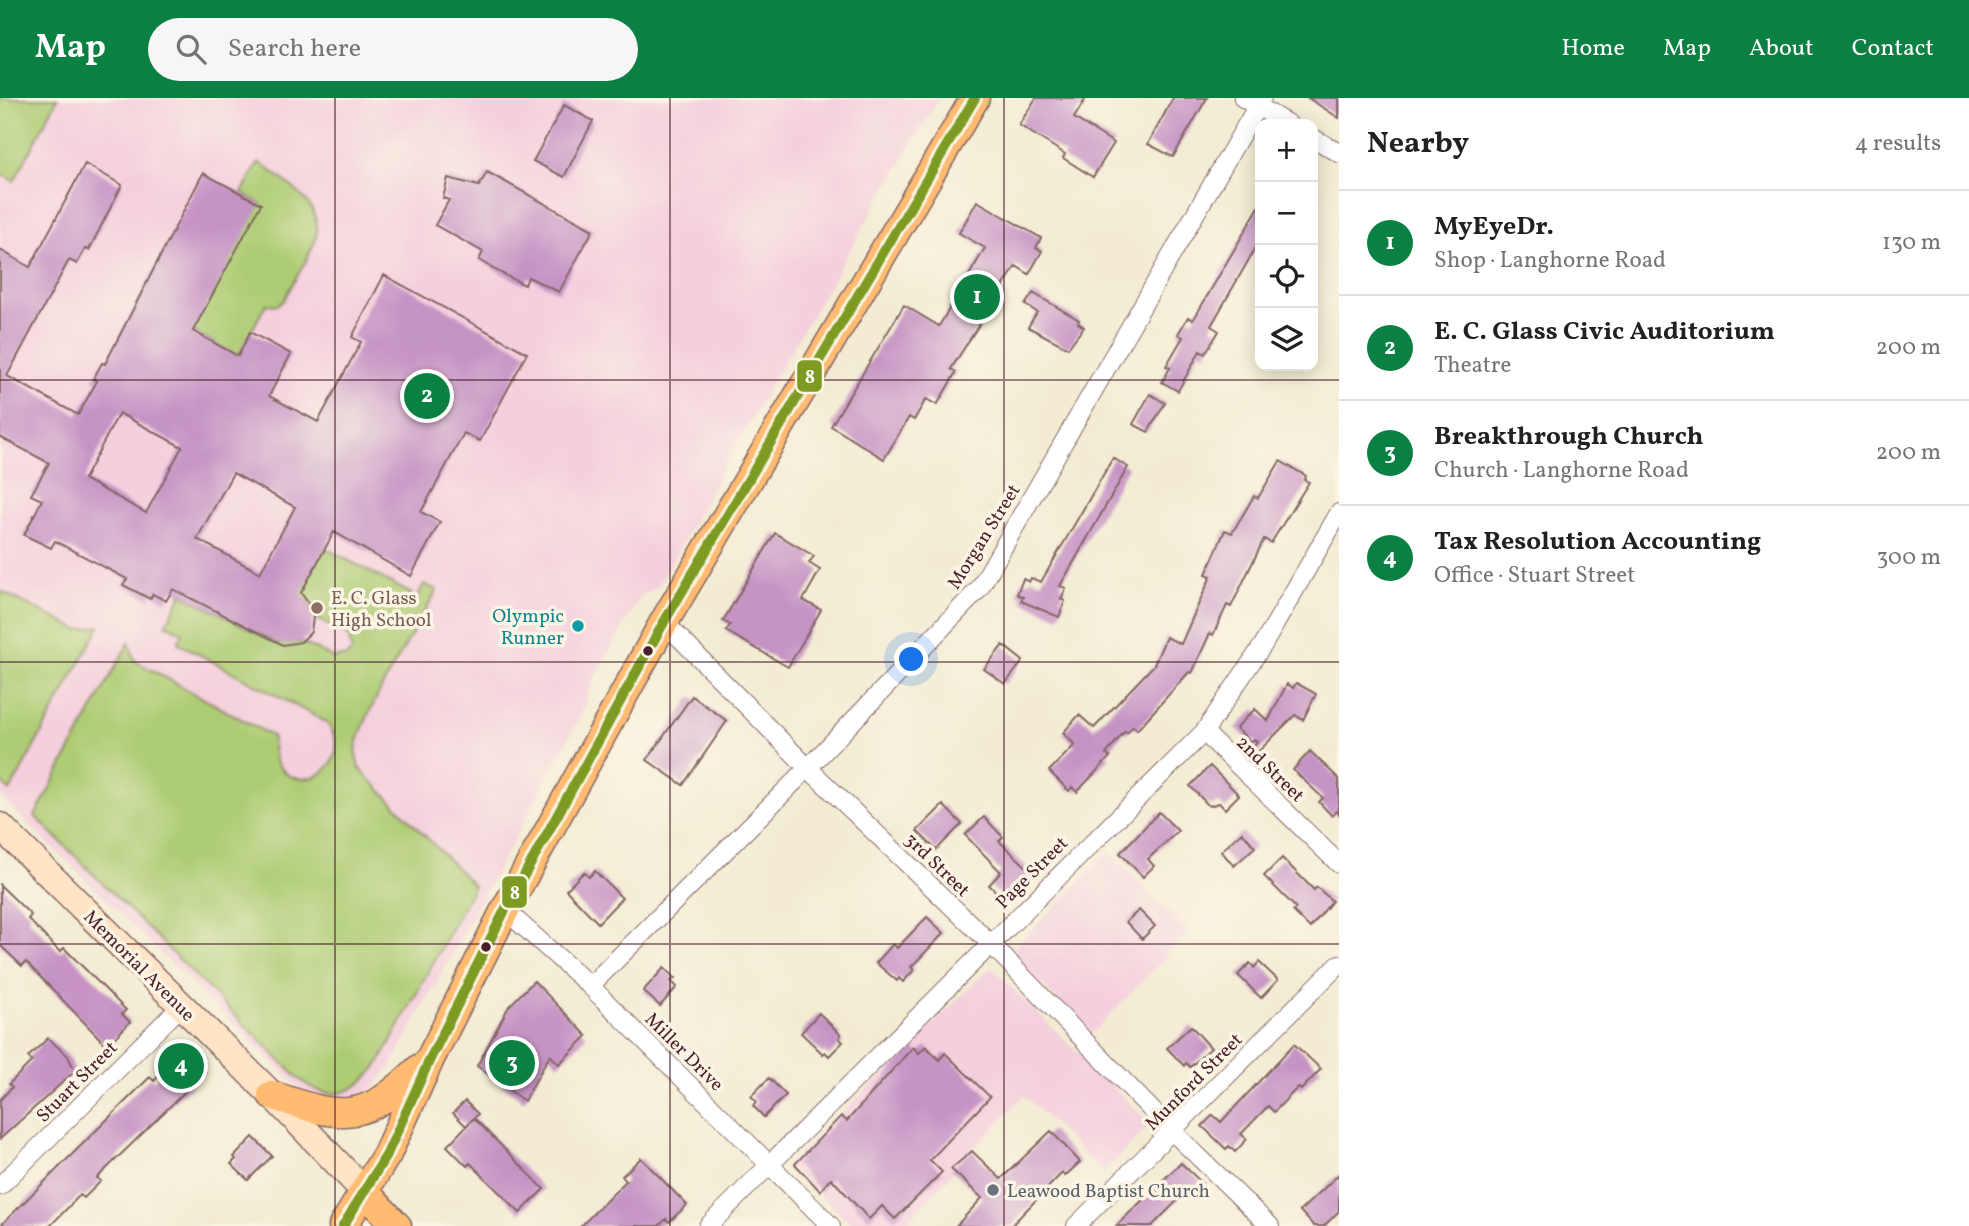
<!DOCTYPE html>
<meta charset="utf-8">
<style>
body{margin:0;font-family:Vollkorn,serif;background:#f6f6f6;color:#202124}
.controls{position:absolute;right:21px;top:21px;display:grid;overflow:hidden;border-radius:14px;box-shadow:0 4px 18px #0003}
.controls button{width:63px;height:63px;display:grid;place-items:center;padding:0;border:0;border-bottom:2px solid #e0e0e0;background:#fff;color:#202124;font:35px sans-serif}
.you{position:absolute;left:912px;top:562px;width:24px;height:24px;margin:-18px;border:5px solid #fff;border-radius:50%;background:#1a73e8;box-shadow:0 0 0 10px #1a73e833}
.badge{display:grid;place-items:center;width:46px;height:46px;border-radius:50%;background:#0b8043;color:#fff;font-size:23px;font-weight:700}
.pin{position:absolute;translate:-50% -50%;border:4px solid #fff;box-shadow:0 2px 7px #0006}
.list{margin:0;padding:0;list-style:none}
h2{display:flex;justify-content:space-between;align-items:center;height:91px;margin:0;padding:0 28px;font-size:30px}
h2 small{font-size:23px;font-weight:400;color:#757577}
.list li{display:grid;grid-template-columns:46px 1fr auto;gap:21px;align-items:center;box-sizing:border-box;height:105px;padding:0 28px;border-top:2px solid #e0e0e0}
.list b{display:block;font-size:26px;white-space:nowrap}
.list p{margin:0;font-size:23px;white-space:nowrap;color:#757577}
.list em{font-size:23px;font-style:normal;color:#757577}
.icon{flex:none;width:38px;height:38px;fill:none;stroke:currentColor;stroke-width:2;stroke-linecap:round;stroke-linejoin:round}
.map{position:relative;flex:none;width:1339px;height:1128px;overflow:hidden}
header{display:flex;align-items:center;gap:42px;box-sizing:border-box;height:98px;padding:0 35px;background:#0b8043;color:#fff}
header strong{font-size:33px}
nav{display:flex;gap:38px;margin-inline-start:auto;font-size:24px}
.search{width:490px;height:63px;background:#f6f6f6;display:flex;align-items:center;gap:18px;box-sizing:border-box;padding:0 24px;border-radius:38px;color:#757577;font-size:26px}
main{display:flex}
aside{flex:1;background:#fff}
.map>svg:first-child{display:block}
.built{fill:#f4cfdd}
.green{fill:#adcc73;stroke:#7c764f;stroke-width:2}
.building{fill:#c693c5;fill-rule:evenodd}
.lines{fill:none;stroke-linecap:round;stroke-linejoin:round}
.minor-casing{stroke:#856766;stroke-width:20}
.secondary-casing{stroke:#856766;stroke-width:29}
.primary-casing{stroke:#856766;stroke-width:31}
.minor{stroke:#fff;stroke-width:18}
.secondary{stroke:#ffe4c6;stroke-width:26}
.primary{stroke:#febb71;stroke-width:28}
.bus-1-casing{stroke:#fcf5e5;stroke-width:16}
.bus-1{stroke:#7d9b23;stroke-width:10}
.grid{fill:none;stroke:#4a1f2b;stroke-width:2;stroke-opacity:0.55}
.education-dot{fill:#8d6e63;stroke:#fcf5e5;stroke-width:2.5}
.culture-dot{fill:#0f9aa8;stroke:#fcf5e5;stroke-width:2.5}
.bus-dot{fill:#4a1f2b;stroke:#fcf5e5;stroke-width:2.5}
.worship-dot{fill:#6b7280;stroke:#fcf5e5;stroke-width:2.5}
.labels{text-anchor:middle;stroke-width:7;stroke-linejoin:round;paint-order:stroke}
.street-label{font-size:19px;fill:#4a1f2b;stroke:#fcf5e5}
.education-label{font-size:19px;fill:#785e54;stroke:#fcf5e5;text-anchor:start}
.culture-label{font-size:19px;fill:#0d838f;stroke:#fcf5e5;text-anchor:end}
.worship-label{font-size:19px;fill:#5b616d;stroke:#fcf5e5;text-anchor:start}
.line-badge{stroke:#fcf5e5;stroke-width:2.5}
.badge-label{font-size:19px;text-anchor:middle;font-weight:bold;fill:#fff}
</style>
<header>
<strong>Map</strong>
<div class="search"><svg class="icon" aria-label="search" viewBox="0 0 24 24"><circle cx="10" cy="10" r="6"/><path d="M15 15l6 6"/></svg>Search here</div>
<nav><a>Home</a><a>Map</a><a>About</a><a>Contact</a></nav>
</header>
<main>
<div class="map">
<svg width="1339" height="1128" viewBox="0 0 1339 1128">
<rect width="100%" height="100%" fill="#fcf5e5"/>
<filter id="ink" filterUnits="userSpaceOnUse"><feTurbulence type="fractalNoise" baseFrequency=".0143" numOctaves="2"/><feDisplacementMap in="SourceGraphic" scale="14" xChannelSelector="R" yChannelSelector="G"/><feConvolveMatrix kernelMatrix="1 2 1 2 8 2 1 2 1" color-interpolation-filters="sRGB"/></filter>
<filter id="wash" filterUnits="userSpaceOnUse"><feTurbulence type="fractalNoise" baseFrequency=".00686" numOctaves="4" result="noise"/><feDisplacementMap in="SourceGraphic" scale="28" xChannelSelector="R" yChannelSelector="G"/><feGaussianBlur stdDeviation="1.57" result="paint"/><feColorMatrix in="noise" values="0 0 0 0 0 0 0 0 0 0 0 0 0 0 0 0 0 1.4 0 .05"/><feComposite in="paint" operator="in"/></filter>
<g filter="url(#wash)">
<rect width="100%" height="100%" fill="#f3ecd3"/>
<path class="built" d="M 0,0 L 939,0 L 728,360 L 658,489 L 641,498 L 595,578 L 579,621 L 390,970 L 375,989 L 361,998 L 342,1004 L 303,994 L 0,698 Z
M 1108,754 L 1189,834 L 1092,936 L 1009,855 Z
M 991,869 L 1151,1026 L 1103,1075 L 1024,997 L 903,1128 L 854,1128 L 787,1068 Z"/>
<path class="green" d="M 0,0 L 58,0 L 14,83 L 0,75 Z
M 259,64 C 285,85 331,108 313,148 C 305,167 293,183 284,202 L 277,207 L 266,206 L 238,258 L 172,221 L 261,106 L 242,95 Z
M 325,450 L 412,496 L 410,501 L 415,503 L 424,486 L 437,492 C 419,525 358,622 356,654 C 356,659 358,665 359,670 L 474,788 L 380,964 C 358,995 331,1008 298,980 L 35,718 L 129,544 L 135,563 L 272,638 C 274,647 272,656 277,665 C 299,703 360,665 326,624 L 178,545 L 183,535 L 166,526 L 181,499 L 180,495 L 278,546 L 301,544 L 335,561 L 337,559 L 346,559 L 352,553 L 348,537 L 315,520 L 310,505 L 296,495 Z
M 0,493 L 79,532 L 100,528 L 10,693 L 0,683 Z"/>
<g id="blocks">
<path class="building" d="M 1036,0 L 1086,0 L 1074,20 L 1114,45 L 1093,79 L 1063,60 L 1065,56 L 1019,27 Z
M 1173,0 L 1207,0 L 1173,59 L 1148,46 Z
M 1308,0 L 1339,0 L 1339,20 Z
M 564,7 L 593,23 L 564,79 L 533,63 Z
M 85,66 L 122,87 L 89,152 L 85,151 L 77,166 L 69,162 L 7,278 L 78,317 L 97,283 L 93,281 L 102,265 L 105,266 L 203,75 L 261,106 L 193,233 L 238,258 L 250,234 L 291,256 L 269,298 L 318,324 L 361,244 L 352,239 L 384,177 L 527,255 L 480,343 L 464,335 L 421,414 L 440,424 L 411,478 L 334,434 L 301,495 L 314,513 L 311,534 L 301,544 L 283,547 L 173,491 L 166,503 L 153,496 L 150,501 L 123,487 L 127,481 L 55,443 L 51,450 L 24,437 L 42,402 L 31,397 L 49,365 L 0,339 L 0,152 L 30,169 ZM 119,315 L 182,349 L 146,415 L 84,381 ZM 233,375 L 295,409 L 260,475 L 197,441 Z
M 487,74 L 593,132 L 559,194 L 528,179 L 525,187 L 495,172 L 479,162 L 483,154 L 435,127 L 449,102 L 443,100 L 448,80 L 479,88 Z
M 977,103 L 1041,140 L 1036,150 L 1042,153 L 1029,176 L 1016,168 L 951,271 L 956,274 L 937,307 L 926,301 L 914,322 L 909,319 L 884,361 L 831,328 L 904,207 L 939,228 L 985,150 L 959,135 Z
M 1260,107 L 1260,142 L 1211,228 L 1219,233 L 1205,256 L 1200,253 L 1178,293 L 1162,284 L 1170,270 L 1166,268 L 1183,239 L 1178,236 L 1188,219 L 1193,222 L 1195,219 Z
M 1033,195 L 1079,222 L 1078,225 L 1084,229 L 1068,250 L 1028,229 L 1037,214 L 1025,207 Z
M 1150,296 L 1165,305 L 1148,334 L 1133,326 Z
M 1113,360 L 1128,369 L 1060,488 L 1066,490 L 1061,501 L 1065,503 L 1059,519 L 1021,503 L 1023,499 L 1017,496 L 1023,481 L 1029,484 L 1031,480 L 1041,484 Z
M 1280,363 L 1306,378 L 1304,382 L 1309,384 L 1271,445 L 1264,441 L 1231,509 L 1227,507 L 1213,537 L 1210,535 L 1192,575 L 1189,574 L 1137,632 L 1133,628 L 1127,635 L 1125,633 L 1106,656 L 1110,659 L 1077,694 L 1072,689 L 1069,693 L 1049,673 L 1075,647 L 1063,635 L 1079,617 L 1094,630 L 1154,567 L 1166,539 L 1181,546 L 1211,478 L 1206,476 L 1225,432 L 1232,435 L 1254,398 L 1258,400 Z
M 775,435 L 814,458 L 809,465 L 820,472 L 803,502 L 821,512 L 788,569 L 726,533 L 730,527 L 723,523 Z
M 1003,547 L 1023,563 L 1005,586 L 984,571 Z
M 1296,585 L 1316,596 L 1303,622 L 1295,617 L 1252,660 L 1249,658 L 1257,643 L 1254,641 L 1251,644 L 1236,630 L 1255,611 L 1268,623 L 1287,586 L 1293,590 Z
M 692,598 L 727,623 L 683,687 L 647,662 Z
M 1310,653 L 1339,681 L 1339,716 L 1336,713 L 1332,718 L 1319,704 L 1323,700 L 1293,672 Z
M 1210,668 L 1239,697 L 1225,711 L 1219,705 L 1209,708 L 1190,688 Z
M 943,707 L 962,726 L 936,752 L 917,733 Z
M 1159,714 L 1178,733 L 1148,761 L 1154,768 L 1143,779 L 1120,755 Z
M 984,719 L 1003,739 L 999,743 L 1033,775 L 1010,799 L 1005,794 L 1001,798 L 989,787 L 1001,774 L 965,737 Z
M 1242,734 L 1255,749 L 1234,768 L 1221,753 Z
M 1282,760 L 1314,792 L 1317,789 L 1332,803 L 1310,830 L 1293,813 L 1296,810 L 1264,778 Z
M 595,773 L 622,800 L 598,825 L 566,792 L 584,774 L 589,779 Z
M 0,787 L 31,817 L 28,821 L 60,854 L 64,850 L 126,912 L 122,916 L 130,924 L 107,948 L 26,864 L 22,868 L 0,847 Z
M 1139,812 L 1155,828 L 1142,841 L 1126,824 Z
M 927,819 L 944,835 L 911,869 L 914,872 L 903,884 L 899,880 L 897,883 L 876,865 L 893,846 L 897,850 Z
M 1259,864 L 1278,882 L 1261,900 L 1238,877 L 1250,865 L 1254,870 Z
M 664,870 L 675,880 L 671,883 L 677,889 L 660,908 L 643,893 Z
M 534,883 L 587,938 L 559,966 L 550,957 L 524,1003 L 477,968 L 509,908 Z
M 819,915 L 841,937 L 839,940 L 843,944 L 829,958 L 825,954 L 823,956 L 801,935 Z
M 1191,928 L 1211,950 L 1190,969 L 1186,965 L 1184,968 L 1167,950 Z
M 48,940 L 68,958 L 75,973 L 0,1041 L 0,1002 L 12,989 L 9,986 L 32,963 L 28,959 Z
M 1294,946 L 1321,971 L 1301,992 L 1298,989 L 1274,1014 L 1268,1008 L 1241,1036 L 1247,1041 L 1235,1054 L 1229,1048 L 1226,1051 L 1202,1028 L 1213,1017 L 1221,1024 Z
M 926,948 L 939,962 L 945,955 L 990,999 L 930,1062 L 942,1074 L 895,1121 L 882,1108 L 869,1121 L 831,1080 L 820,1093 L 795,1066 L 841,1018 L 847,1023 L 913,949 L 919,955 Z
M 183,953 L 205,974 L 97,1080 L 101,1083 L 84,1100 L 80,1097 L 50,1128 L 0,1128 L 150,979 L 154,983 Z
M 769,980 L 786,997 L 764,1019 L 753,1008 L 757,1004 L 751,998 Z
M 465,1003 L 478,1016 L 466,1028 L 453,1015 Z
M 474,1020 L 544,1091 L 520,1115 L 470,1065 L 467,1068 L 447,1048 Z
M 1051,1033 L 1080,1064 L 1065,1078 L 1062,1075 L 1011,1128 L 956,1128 L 982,1100 L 951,1071 L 972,1053 L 1001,1081 Z
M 253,1039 L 272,1058 L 248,1082 L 231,1066 L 236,1061 L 234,1059 Z
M 641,1060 L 687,1107 L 669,1124 L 666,1121 L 659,1128 L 581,1128 L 626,1083 L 622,1078 Z
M 1181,1065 L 1202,1085 L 1190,1097 L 1186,1094 L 1152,1128 L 1116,1128 Z
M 1339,1076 L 1339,1113 L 1324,1128 L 1314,1128 L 1300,1113 Z"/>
</g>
</g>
<g filter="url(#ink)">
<use href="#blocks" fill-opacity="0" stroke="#856766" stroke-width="2"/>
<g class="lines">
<defs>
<path id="minor" d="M 1243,0 L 1288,26
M 1313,40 L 1339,55
M 664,524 L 808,670 L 990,845 L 1172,1033 L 1270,1128
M 1204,634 L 1339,766
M 505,812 L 590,888 L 831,1128
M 590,888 L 808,670 L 979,491 L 1262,0
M 0,1088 L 181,908
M 708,1128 L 1204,634 L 1263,547 L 1339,415
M 1076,1128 L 1339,866"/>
<path id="secondary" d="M 0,728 L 272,997 L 365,1094"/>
<path id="primary" d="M 272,997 C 343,1022 364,1025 420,970
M 365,1094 L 397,1128
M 343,1128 L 387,1056 L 430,961 L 505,812 L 664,524 L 975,0"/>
</defs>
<use href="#minor" class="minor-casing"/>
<use href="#secondary" class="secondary-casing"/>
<use href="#primary" class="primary-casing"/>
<use href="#minor" class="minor"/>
<use href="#secondary" class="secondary"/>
<use href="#primary" class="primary"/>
<defs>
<path id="bus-1" d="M 343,1128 L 387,1056 L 430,961 L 505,812 L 664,524 L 975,0"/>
</defs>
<use href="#bus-1" class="bus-1-casing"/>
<use href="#bus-1" class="bus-1"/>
</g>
</g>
<path class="grid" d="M 335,0 L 335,1128M 670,0 L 670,1128M 1004,0 L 1004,1128M 0,282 L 1339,282M 0,564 L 1339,564M 0,846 L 1339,846"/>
<circle class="education-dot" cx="317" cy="510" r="7"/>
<circle class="culture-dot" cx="578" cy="528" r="7"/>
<g class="bus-dot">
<circle cx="648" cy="553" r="6"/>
<circle cx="486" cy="849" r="6"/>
</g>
<circle class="worship-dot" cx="993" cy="1092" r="7"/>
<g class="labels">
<g class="street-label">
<text transform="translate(983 438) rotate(-58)" y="7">Morgan Street</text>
<text transform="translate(1271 670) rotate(44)" y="7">2nd Street</text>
<text transform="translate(938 766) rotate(44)" y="7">3rd Street</text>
<text transform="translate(1031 774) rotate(-45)" y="7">Page Street</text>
<text transform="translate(140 867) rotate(45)" y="7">Memorial Avenue</text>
<text transform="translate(685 953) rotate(45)" y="7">Miller Drive</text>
<text transform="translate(76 983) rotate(-45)" y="7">Stuart Street</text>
<text transform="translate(1193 983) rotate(-45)" y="7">Munford Street</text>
</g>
<g class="education-label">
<text x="331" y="506">E. C. Glass<tspan x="331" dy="22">High School</tspan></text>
</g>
<g class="culture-label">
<text x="564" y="524">Olympic<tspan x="564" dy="22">Runner</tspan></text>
</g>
<g class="worship-label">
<text x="1007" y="1099">Leawood Baptist Church</text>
</g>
</g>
<g class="line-badge">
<rect x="796" y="261" width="27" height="34" rx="7" fill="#7d9b23"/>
<rect x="501" y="777" width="27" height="34" rx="7" fill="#7d9b23"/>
</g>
<g class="badge-label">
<text x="810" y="285">8</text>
<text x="515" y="801">8</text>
</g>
</svg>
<div class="controls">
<button>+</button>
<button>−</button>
<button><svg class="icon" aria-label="locate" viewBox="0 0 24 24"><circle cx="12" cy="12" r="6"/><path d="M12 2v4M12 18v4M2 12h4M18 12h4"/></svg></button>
<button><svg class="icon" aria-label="layers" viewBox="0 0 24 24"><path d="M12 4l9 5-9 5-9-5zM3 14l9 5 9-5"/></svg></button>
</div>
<div class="you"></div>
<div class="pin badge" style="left:977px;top:199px">1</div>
<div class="pin badge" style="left:427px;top:298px">2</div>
<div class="pin badge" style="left:512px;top:965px">3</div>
<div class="pin badge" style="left:181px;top:968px">4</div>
</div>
<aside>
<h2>Nearby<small>4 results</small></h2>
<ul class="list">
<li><span class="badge">1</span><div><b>MyEyeDr.</b><p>Shop · Langhorne Road</p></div><em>130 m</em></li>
<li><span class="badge">2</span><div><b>E. C. Glass Civic Auditorium</b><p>Theatre</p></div><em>200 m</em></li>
<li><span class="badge">3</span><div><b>Breakthrough Church</b><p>Church · Langhorne Road</p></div><em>200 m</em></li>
<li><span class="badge">4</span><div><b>Tax Resolution Accounting</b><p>Office · Stuart Street</p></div><em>300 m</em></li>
</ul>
</aside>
</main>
